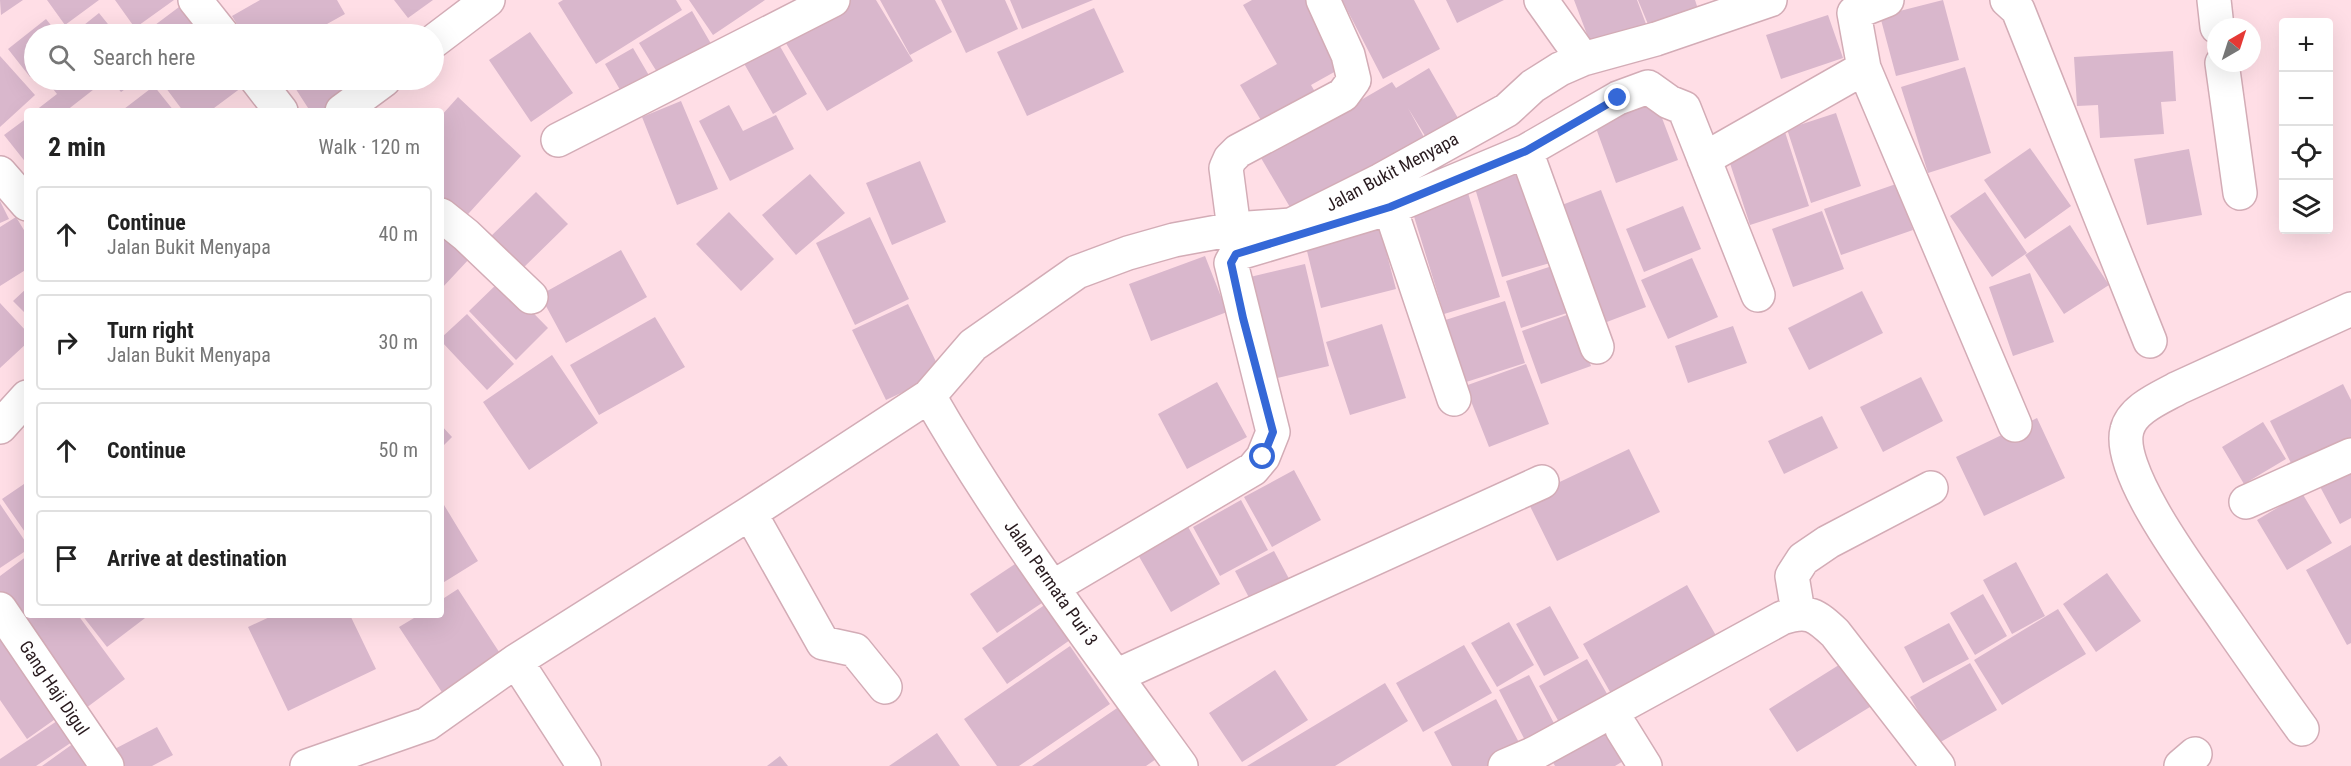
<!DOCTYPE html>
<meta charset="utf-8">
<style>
body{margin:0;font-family:"Roboto Condensed",sans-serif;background:#f6f6f6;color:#222}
.controls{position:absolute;right:18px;top:18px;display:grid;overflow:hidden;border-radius:6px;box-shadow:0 6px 24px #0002}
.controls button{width:54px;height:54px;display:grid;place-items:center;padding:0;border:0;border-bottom:2px solid #e0e0e0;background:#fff;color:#222;font:30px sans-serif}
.compass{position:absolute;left:2207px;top:18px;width:54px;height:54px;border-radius:50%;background:#fff;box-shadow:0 6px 24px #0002;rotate:39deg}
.stop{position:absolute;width:18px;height:18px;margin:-14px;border:4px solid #3568d7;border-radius:50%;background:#fff}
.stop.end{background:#3568d7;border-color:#fff;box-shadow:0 2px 6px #0008}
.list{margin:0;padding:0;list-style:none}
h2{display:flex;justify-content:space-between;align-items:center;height:78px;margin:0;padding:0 24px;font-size:26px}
h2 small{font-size:20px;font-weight:400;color:#767676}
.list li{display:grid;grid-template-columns:39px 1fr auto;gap:18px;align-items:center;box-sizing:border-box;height:96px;margin:0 12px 12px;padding:0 12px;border:2px solid #e0e0e0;border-radius:6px}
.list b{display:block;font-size:22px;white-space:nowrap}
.list p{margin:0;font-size:20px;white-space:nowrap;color:#767676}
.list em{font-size:20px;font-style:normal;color:#767676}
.icon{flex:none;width:33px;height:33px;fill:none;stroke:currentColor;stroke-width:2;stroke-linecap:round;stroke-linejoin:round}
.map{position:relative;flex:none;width:2351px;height:766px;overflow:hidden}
.search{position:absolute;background:#fff;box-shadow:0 6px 24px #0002;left:24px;top:24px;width:420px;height:66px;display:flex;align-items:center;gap:15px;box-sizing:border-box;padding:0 21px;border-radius:33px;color:#767676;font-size:22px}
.panel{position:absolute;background:#fff;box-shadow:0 6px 24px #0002;left:24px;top:108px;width:420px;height:510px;border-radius:6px}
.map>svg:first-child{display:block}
.building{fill:#d9b7cc}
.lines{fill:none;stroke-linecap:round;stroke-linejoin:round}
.minor-casing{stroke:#d3acb6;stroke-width:36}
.minor{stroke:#fff;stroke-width:33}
.route{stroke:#3568d7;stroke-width:8}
.labels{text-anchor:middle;stroke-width:6;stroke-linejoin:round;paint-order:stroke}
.street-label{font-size:18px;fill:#281a1e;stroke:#fff}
</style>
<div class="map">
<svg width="2351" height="766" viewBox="0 0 2351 766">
<rect width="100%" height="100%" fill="#ffdee6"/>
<path class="building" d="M 0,0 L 23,0 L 1,15 Z
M 47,0 L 99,0 L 65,25 Z
M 115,0 L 174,0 L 135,28 Z
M 260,0 L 337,0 L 345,14 L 309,34 L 243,34 L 232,16 Z
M 394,0 L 433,0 L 408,18 Z
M 563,0 L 676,0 L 682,10 L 596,64 L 558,3 Z
M 689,0 L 765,0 L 713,35 Z
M 851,0 L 876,0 L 913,61 L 827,111 L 784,40 Z
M 880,0 L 935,0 L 952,32 L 910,55 Z
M 941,0 L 1005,0 L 1018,29 L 966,53 Z
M 1010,0 L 1093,0 L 1022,29 Z
M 1252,0 L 1307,0 L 1345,66 L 1311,85 L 1321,102 L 1268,132 L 1240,85 L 1277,64 L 1243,5 Z
M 1342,0 L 1414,0 L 1440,49 L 1383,79 Z
M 1446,0 L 1504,0 L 1457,23 Z
M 1574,0 L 1637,0 L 1649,32 L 1594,53 Z
M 1638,0 L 1695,0 L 1698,9 L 1650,29 Z
M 1943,0 L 1959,60 L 1896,76 L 1880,16 Z
M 187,1 L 213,34 L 143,34 Z
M 1094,8 L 1124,72 L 1027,116 L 997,52 Z
M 692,11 L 717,54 L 665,85 L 639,43 Z
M 99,13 L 116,34 L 75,34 L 74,33 Z
M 1828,15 L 1843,58 L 1781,79 L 1766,35 Z
M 46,19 L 58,34 L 34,34 L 34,73 L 30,77 L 8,49 Z
M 530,32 L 573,93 L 531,122 L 489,60 Z
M 777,41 L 807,94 L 773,114 L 742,60 Z
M 633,48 L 654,84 L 626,100 L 605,64 Z
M 2173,51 L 2176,101 L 2161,102 L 2164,134 L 2100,138 L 2098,105 L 2077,106 L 2074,57 Z
M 0,56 L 35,95 L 0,127 Z
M 1965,67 L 1991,153 L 1928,173 L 1901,87 Z
M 1429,68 L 1462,125 L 1430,144 L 1408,108 L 1425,139 L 1294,214 L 1261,158 L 1392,82 L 1396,88 Z
M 46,80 L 93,80 L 98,86 L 66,111 L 35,111 L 57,94 Z
M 111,80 L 138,80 L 121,92 Z
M 160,80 L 247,80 L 249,82 L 210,111 L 183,111 Z
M 290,80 L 351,80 L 360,94 L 333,111 L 310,111 Z
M 154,86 L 174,111 L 126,111 L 124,109 Z
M 458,97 L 521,156 L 459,224 L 441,207 L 441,116 Z
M 1654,97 L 1678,160 L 1616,183 L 1593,120 Z
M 681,101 L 718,189 L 677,205 L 642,117 Z
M 729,105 L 743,131 L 776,115 L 794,149 L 730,181 L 699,121 Z
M 1836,113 L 1861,186 L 1811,203 L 1787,129 Z
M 27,118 L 27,164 L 4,135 Z
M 1785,132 L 1809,206 L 1750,225 L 1726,151 Z
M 2030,148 L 2071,206 L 2025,239 L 1984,180 Z
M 2189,149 L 2202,215 L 2147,225 L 2134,159 Z
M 920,161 L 946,222 L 892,245 L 866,183 Z
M 1522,171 L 1550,263 L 1502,277 L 1474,185 Z
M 810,174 L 845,213 L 796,255 L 762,215 Z
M 1896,184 L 1913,230 L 1841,255 L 1824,209 Z
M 1601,190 L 1646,307 L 1599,325 L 1554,208 Z
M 536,192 L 568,224 L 519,272 L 487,240 Z
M 1985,192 L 2027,253 L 1992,277 L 1950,216 Z
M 1468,193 L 1500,297 L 1444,314 L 1412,210 Z
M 0,201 L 9,219 L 0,223 Z
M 1683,206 L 1701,249 L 1644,272 L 1626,229 Z
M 1822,211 L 1844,269 L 1793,287 L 1772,229 Z
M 729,212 L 774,259 L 741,291 L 696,244 Z
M 16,217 L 27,235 L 27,269 L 0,286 L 0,227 Z
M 870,217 L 909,299 L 855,325 L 816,243 Z
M 2070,225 L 2109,285 L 2064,314 L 2025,255 Z
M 1380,228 L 1396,289 L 1321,308 L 1306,247 Z
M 441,231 L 470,258 L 442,288 L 441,287 Z
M 621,250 L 647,297 L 566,343 L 540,295 Z
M 1205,256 L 1227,312 L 1151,341 L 1129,284 Z
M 1692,258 L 1718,317 L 1668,339 L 1641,280 Z
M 1305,264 L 1329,366 L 1273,379 L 1250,277 Z
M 1552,266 L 1567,313 L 1521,328 L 1506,281 Z
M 2030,273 L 2054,342 L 2013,356 L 1989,287 Z
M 501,280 L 548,328 L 516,360 L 469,311 Z
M 27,288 L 27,315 L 13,301 Z
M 1862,291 L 1883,333 L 1809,370 L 1788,328 Z
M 1505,301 L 1525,363 L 1457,385 L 1436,323 Z
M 0,303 L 27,332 L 27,343 L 0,368 Z
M 908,304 L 942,374 L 886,400 L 852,330 Z
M 1572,313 L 1591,366 L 1541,384 L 1522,331 Z
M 467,314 L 514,364 L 487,390 L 441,341 L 441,338 Z
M 655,317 L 685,367 L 599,415 L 570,365 Z
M 1382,324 L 1406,398 L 1350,415 L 1326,342 Z
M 1733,326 L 1747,363 L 1688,383 L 1675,346 Z
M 552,355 L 598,423 L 529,470 L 483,402 Z
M 1526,364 L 1549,424 L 1489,447 L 1465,386 Z
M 1921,377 L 1943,421 L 1883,452 L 1860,407 Z
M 1217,382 L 1247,437 L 1187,469 L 1158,414 Z
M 2343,384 L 2351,400 L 2351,438 L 2293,467 L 2270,421 Z
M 1822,416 L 1838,448 L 1784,474 L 1768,441 Z
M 2037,418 L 2065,478 L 1984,516 L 1956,457 Z
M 2263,422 L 2286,459 L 2244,484 L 2222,447 Z
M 441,425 L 452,437 L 441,448 Z
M 1629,449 L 1660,512 L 1557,561 L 1526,498 Z
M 2351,464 L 2351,518 L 2340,524 L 2317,481 Z
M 1294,470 L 1321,520 L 1272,547 L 1244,497 Z
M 24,484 L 27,488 L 27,535 L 2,499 Z
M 2302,493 L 2332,543 L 2287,570 L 2257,520 Z
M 441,500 L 478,561 L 441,584 Z
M 1241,500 L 1268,550 L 1220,576 L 1193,527 Z
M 0,504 L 27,544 L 27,550 L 0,568 Z
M 1187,525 L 1220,584 L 1171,612 L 1137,553 Z
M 2351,545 L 2351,643 L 2347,645 L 2306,570 Z
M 1274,551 L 1294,588 L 1255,609 L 1235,571 Z
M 27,556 L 27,615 L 78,615 L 125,679 L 82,711 L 0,601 L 0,576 Z
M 1021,560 L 1048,599 L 997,633 L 970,594 Z
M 2016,562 L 2045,616 L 2012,634 L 1983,580 Z
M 2107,573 L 2141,621 L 2096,652 L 2063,604 Z
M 1687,585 L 1722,646 L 1618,706 L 1583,644 Z
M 458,589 L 505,661 L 447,700 L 399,627 L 419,615 L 441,615 L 441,600 Z
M 1983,594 L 2007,636 L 1975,655 L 1950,613 Z
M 1046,604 L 1070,640 L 1007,684 L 982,648 Z
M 1550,606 L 1579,658 L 1544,676 L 1516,624 Z
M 2058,609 L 2086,654 L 2002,705 L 1974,660 Z
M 0,612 L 68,710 L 27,739 L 0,700 Z
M 82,615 L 149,615 L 107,647 Z
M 274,615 L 350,615 L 376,669 L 288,711 L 248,627 Z
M 1509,622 L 1534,665 L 1497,687 L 1471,643 Z
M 1949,623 L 1969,659 L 1923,683 L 1904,647 Z
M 1464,645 L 1492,693 L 1423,732 L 1396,683 Z
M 1070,646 L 1110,704 L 1019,766 L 997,766 L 964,719 Z
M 1850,658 L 1878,702 L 1797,752 L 1769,709 Z
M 1587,659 L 1614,706 L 1565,733 L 1539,686 Z
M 1970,663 L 1997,710 L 1937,744 L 1910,697 Z
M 1275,670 L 1308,720 L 1242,762 L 1209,713 Z
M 1529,675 L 1560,735 L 1530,750 L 1499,690 Z
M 1385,683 L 1408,721 L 1335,766 L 1247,766 Z
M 1496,699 L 1523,750 L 1494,766 L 1452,766 L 1434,732 Z
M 1123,704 L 1159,757 L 1146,766 L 1032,766 Z
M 63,717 L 78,738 L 36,766 L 0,766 L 0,759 Z
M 1605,725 L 1625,760 L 1615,766 L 1555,766 L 1550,757 Z
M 157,727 L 173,755 L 152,766 L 111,766 L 105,754 Z
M 937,733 L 960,766 L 889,766 Z
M 81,738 L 101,766 L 42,766 Z
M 780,756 L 788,766 L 767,766 Z"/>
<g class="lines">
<defs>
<path id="minor" d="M 195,0 L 222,34
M 1541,0 L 1583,59
M 2007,0 L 2018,10 L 2150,341
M 2214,0 L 2217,27
M 434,41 L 488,0
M 2222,63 L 2240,193
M 1864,68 L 1854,13 L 1887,0
M 257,80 L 281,111
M 342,111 L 384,80
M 558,140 L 833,0
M 1526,151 L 1618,98 L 1648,87 L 1669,102 L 1684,108 L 1758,295
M 1704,159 L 1864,68 L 2015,425
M 0,173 L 27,204
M 1390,208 L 1526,151 L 1597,347
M 441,215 L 466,235 L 531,297
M 1234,229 L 1226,168 L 1230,159 L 1238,151 L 1343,95 L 1354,80 L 1348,55 L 1323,0
M 929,396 C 1003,525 1094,646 1181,766
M 0,427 L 27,397
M 2246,502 L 2351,455
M 750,513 L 823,643 L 855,650 L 885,687
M 1053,587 L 1253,469 L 1263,457 L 1273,432 L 1231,263 L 1236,254 L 1390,208 L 1454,399
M 0,609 L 107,766
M 1798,612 L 1792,576 L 1803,559 L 1828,542 L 1931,488
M 516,661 L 584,766
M 1116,676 L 1542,482
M 1622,729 L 1645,766
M 2302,729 C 2276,693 2251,657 2226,621 C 2201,584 2115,473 2127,430 C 2132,409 2160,398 2178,388 L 2351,309
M 307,766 L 427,724 L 516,661 L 750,513 L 929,396 L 973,345 L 1077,272 L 1128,253 L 1174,240 L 1234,229 L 1291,225 L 1381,180 L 1507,110 L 1533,86 L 1560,69 L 1583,59 L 1656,39 L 1770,0
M 1505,766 L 1535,753 L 1782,618 C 1808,609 1816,615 1835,633 L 1938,766
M 2181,766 L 2195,754"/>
</defs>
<use href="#minor" class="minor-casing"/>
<use href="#minor" class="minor"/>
</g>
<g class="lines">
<path class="route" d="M 1263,457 L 1273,432 L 1243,318 L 1231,263 L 1236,254 L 1390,207 L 1526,151 L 1618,98"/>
</g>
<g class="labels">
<g class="street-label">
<text transform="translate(1392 172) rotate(-28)" y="6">Jalan Bukit Menyapa</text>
<text transform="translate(1051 583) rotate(55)" y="6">Jalan Permata Puri 3</text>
<text transform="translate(54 688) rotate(56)" y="6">Gang Haji Digul</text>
</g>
</g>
</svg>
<div class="controls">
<button>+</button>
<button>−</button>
<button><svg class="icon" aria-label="locate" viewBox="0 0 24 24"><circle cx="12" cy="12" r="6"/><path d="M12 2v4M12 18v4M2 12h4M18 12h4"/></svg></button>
<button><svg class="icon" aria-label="layers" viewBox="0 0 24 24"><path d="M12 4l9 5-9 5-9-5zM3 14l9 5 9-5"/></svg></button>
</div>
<svg class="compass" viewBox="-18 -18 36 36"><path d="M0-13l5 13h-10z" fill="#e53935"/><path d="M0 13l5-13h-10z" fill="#767676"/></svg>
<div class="stop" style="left:1263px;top:457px"></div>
<div class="stop end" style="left:1618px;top:98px"></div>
<div class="search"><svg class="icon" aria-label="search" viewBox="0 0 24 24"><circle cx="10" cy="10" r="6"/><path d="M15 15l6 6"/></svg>Search here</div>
<section class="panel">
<h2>2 min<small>Walk · 120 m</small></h2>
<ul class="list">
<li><svg class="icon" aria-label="ahead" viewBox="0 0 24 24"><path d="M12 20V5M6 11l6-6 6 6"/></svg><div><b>Continue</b><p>Jalan Bukit Menyapa</p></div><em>40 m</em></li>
<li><svg class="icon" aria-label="right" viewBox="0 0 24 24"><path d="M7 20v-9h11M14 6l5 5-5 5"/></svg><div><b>Turn right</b><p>Jalan Bukit Menyapa</p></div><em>30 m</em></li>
<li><svg class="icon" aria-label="ahead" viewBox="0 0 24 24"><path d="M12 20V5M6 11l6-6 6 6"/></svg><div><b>Continue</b></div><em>50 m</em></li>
<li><svg class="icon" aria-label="arrive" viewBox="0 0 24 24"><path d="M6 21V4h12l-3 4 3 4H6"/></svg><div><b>Arrive at destination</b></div></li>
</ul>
</section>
</div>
